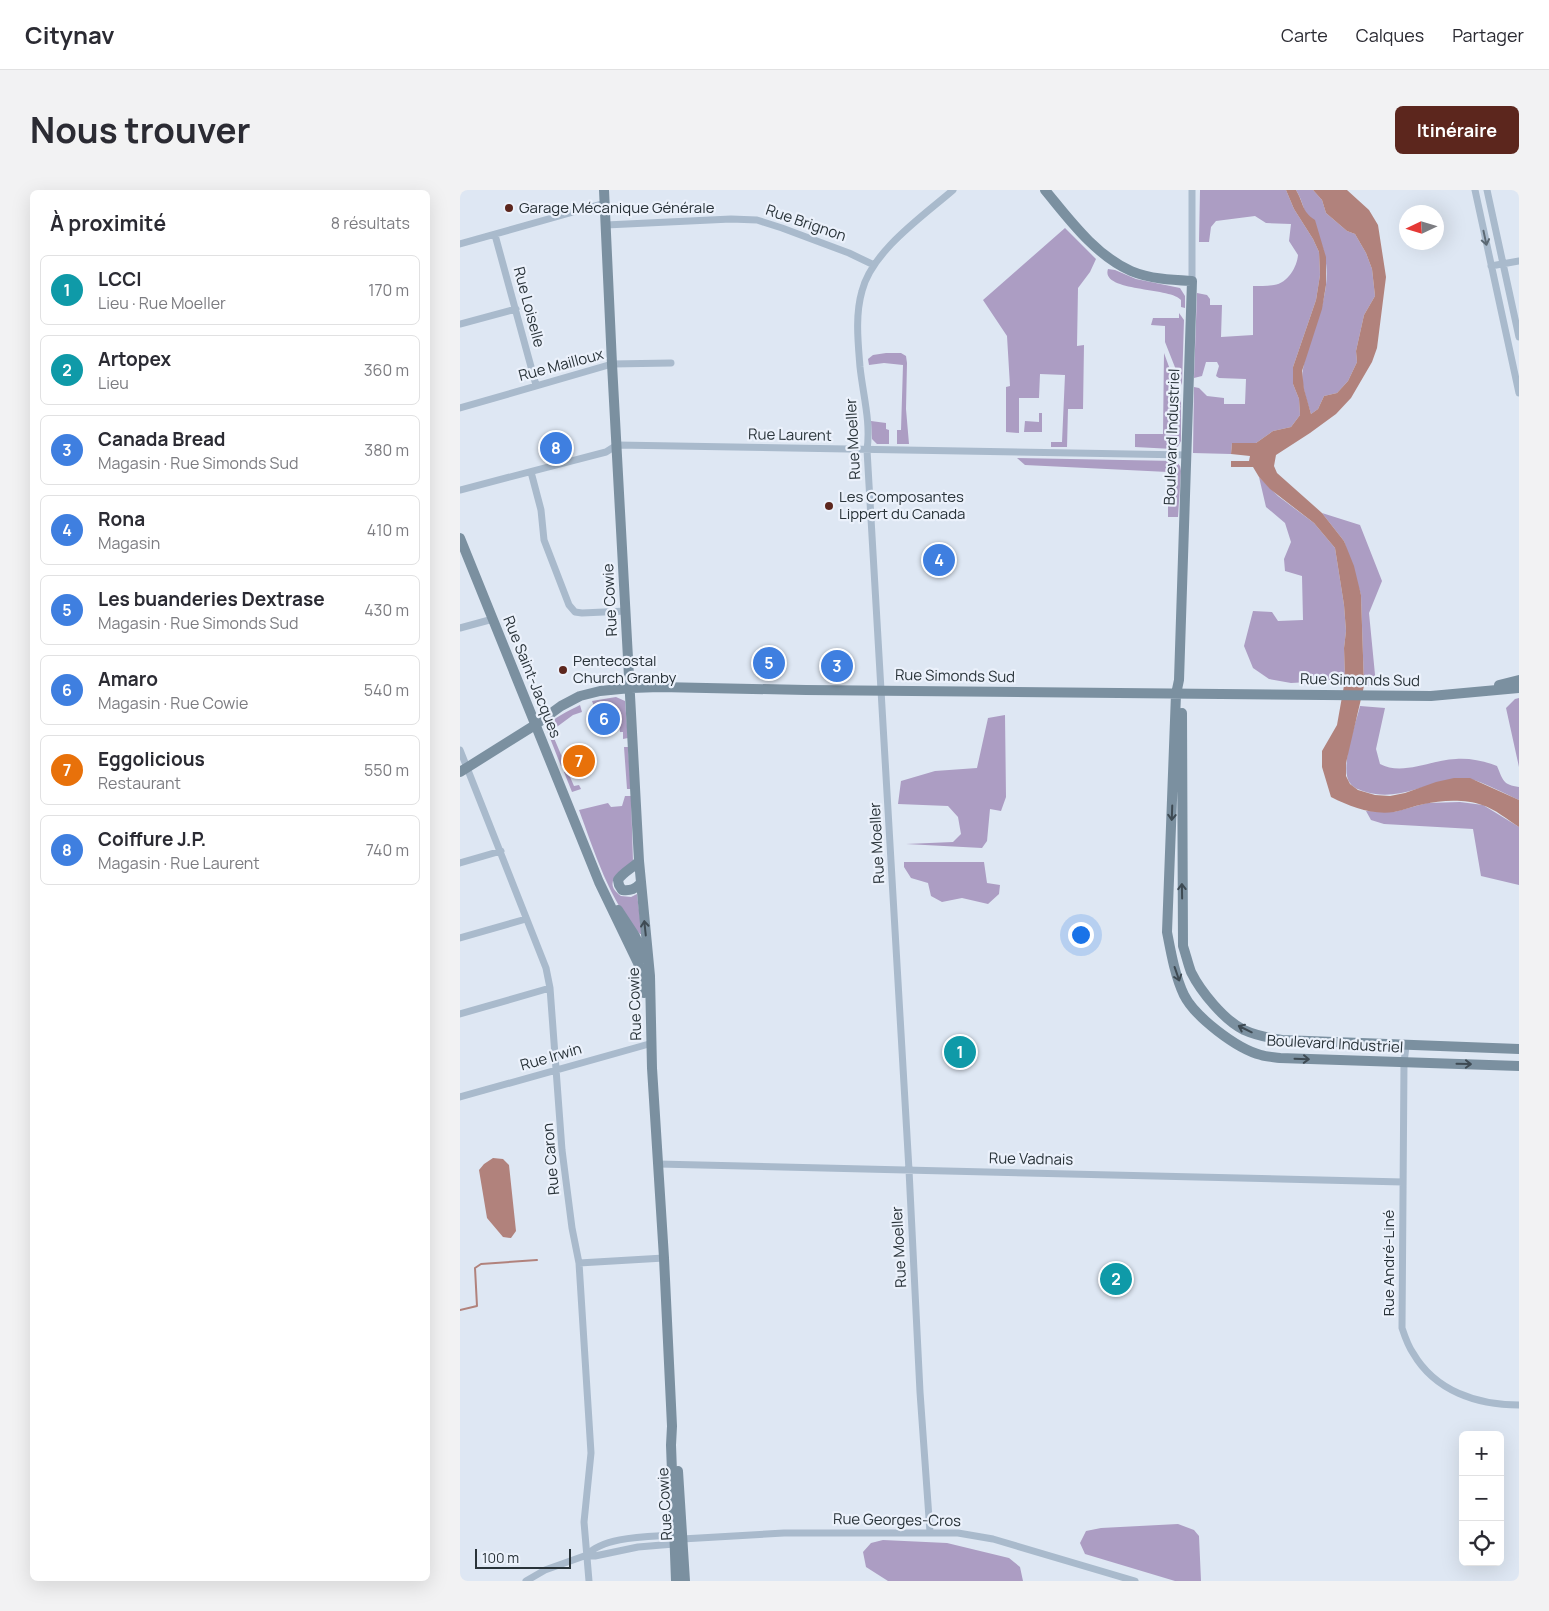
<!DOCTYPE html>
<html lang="fr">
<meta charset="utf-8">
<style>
body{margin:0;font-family:Manrope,sans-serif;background:#f2f2f3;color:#2b2b33}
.controls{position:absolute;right:15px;bottom:15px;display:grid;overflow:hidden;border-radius:8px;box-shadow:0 5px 20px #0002}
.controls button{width:45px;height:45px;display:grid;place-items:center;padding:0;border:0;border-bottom:1px solid #e1e1e2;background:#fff;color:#2b2b33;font:25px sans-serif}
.compass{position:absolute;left:939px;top:15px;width:45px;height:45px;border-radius:50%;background:#fff;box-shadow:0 5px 20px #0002;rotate:266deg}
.scale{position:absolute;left:15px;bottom:12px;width:96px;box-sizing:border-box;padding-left:5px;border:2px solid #293339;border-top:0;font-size:14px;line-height:18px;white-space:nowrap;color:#293339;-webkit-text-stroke:4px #ebf1fb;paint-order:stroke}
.you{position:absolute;left:620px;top:744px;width:18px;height:18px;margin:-12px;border:4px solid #fff;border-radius:50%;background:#1a73e8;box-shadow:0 0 0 8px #1a73e833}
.badge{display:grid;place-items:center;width:32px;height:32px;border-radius:50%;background:#5c261d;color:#fff;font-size:16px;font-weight:700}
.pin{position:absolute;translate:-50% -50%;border:2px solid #fff;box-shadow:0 1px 5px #0006}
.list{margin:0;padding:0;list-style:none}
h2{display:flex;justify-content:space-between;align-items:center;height:65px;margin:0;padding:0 20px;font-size:21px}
h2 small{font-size:16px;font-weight:400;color:#7c7c81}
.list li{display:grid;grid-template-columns:32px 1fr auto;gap:15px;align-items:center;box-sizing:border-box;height:70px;margin:0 10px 10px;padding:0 10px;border:1px solid #e1e1e2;border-radius:8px}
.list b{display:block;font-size:19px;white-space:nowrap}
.list p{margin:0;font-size:16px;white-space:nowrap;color:#7c7c81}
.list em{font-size:16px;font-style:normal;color:#7c7c81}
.icon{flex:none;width:28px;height:28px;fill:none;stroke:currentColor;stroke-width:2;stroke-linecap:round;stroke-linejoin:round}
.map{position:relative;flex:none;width:1059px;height:1391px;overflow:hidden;border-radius:8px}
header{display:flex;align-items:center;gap:30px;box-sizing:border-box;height:70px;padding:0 25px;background:#fff;border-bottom:1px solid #e1e1e2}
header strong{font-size:24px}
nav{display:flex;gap:28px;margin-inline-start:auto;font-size:18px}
.intro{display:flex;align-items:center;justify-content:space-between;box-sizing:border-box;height:120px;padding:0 30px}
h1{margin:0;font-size:35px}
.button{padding:12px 22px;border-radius:8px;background:#5c261d;color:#fff;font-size:18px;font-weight:700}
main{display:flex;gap:30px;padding:0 30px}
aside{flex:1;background:#fff;border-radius:8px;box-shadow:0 5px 20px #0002}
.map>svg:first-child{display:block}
.green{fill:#ac9dc3}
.water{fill:#b1827c}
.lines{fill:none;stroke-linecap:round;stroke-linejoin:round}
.stream{stroke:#b1827c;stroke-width:2}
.street{stroke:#a9bacc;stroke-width:7}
.secondary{stroke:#7b90a0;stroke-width:10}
.oneway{stroke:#5c6974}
.oneway2{stroke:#3e4a53}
.poi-dot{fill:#5c261d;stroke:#ebf1fb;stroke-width:2}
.labels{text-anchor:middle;stroke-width:4.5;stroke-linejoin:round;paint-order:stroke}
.poi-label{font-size:15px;fill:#293339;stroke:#ebf1fb;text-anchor:start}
.street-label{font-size:15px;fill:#293339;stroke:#ebf1fb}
</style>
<header>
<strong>Citynav</strong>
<nav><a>Carte</a><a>Calques</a><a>Partager</a></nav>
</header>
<div class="intro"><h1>Nous trouver</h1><a class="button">Itinéraire</a></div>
<main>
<aside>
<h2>À proximité<small>8 résultats</small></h2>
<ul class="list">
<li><span class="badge" style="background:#0f9aa8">1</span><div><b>LCCI</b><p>Lieu · Rue Moeller</p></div><em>170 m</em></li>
<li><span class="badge" style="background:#0f9aa8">2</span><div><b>Artopex</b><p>Lieu</p></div><em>360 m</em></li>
<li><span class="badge" style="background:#3f7fe0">3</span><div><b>Canada Bread</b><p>Magasin · Rue Simonds Sud</p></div><em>380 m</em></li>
<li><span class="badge" style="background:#3f7fe0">4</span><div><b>Rona</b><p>Magasin</p></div><em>410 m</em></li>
<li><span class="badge" style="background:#3f7fe0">5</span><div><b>Les buanderies Dextrase</b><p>Magasin · Rue Simonds Sud</p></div><em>430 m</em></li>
<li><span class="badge" style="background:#3f7fe0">6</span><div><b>Amaro</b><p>Magasin · Rue Cowie</p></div><em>540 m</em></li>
<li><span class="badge" style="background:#e8710a">7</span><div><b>Eggolicious</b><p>Restaurant</p></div><em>550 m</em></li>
<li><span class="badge" style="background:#3f7fe0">8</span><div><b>Coiffure J.P.</b><p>Magasin · Rue Laurent</p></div><em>740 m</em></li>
</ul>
</aside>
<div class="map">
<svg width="1059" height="1391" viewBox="0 0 1059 1391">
<rect width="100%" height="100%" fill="#dee7f3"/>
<path class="green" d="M 740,0 L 826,0 L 834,19 L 853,49 L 859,62 L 860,85 L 856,110 L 833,177 L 833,194 L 839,209 L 840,225 L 831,237 L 813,241 L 796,253 L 772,253 L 771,264 L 733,263 L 734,197 L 739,198 L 747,206 L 764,208 L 764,214 L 785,214 L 786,189 L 759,188 L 756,186 L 759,176 L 757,172 L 746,172 L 742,186 L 734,188 L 737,103 L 747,105 L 750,109 L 750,115 L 762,115 L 761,147 L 793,145 L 793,96 C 800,96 808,96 814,95 C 828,93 837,77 838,65 L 829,51 L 831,34 L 806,33 L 795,26 L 756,31 L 751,37 L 749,52 L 739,52 Z
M 836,0 L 853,0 L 862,10 L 866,23 L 887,41 L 895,44 L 906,63 L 912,79 L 915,106 L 904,125 L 896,161 L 897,172 L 888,191 L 877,203 L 864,206 L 858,219 L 851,224 C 847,210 840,193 843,179 C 850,142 873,106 865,67 C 863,51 852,39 846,25 C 843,16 841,8 836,0 Z
M 605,38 L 636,69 L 630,82 L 618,98 L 617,156 L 624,155 L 623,219 L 608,219 L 607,257 L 591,257 L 591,252 L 602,252 L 605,185 L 580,184 L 579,208 L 559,208 L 559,243 L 546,242 L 546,197 L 550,196 L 547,146 L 523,110 Z
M 648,79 L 655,80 L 676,89 L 720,98 L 725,106 L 725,118 L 721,117 L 721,110 C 712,97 640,102 648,79 Z
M 719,123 L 724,130 L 722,195 L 705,152 L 705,136 L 691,135 L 693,128 L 719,128 Z
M 426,163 L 441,163 L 446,166 L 447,173 L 446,219 L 449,254 L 437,254 L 437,240 L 441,240 L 443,175 L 424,173 L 409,175 L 408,169 L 413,165 Z
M 704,163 L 721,210 L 721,251 L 717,258 L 713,259 L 675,257 L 675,244 L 703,244 Z
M 579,223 L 582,223 L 582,242 L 564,242 L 565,231 L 579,232 Z
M 411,231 L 426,233 L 426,239 L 429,240 L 429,254 L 417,254 L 412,249 Z
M 557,268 L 716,271 L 720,276 L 721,281 L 718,327 L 708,327 L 708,282 L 565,275 Z
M 799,287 L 818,306 L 854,333 L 875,358 L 884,415 L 886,441 L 884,458 L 885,490 L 831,493 L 809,489 L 793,478 L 784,456 L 793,421 L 812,422 L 818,431 L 843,430 L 842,386 L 825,381 L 824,369 L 831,352 L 825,333 L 806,317 Z
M 862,323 L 900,335 L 922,391 L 909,423 L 916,495 L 904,496 L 901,405 L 884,351 Z
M 156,507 L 165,511 L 168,548 L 163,549 L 163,542 L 160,542 L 157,519 C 149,513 143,514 134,516 L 132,511 Z
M 1059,508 L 1059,577 L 1046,518 L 1055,509 Z
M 120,515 L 122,522 L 113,525 L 94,539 L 94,548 L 105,574 L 101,576 L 86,538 C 93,527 109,521 120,515 Z
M 900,516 L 925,518 L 916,559 L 920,574 C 942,586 971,570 996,569 C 1010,568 1024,571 1037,576 C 1043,590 1043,595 1059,597 L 1059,610 C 1045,604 1024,592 1010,589 C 1001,587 992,589 984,591 C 957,598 934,610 906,602 C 900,600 893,598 890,593 C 879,579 896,533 900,516 Z
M 545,525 L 546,607 L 541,621 L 530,619 L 527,651 L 522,658 L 446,654 L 493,652 L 501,644 L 498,627 L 488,616 L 438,614 L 441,591 L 475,581 L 517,578 L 528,528 Z
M 164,557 L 168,557 L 171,599 L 167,599 Z
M 107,580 L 114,596 L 119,595 L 121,599 L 112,602 L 104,582 Z
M 165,606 L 171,606 L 173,672 C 161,680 141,692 161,706 L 171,707 L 177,704 L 182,744 L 180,744 C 150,713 134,660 119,620 L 148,613 L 151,617 L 162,616 Z
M 1000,612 L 1023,615 L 1059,637 L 1059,695 L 1021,686 L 1013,639 L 924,634 L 911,630 L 906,621 L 934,622 L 967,613 Z
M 444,672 L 524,672 L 527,693 L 540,695 L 539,704 L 528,714 L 502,708 L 482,712 L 471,706 L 468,693 L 451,688 L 444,677 Z
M 718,1334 L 734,1340 L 739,1346 L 741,1391 L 715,1391 L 625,1364 L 620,1353 L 626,1341 L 641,1338 Z
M 423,1350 L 487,1353 L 549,1368 L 560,1377 L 563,1391 L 428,1391 L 406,1377 L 403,1362 L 411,1353 Z"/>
<path class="water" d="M 826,0 L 836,0 C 844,13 841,21 855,30 L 866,67 L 866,95 L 862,119 L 842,181 L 844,199 L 851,224 L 858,219 L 864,206 L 877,203 L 888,191 L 897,172 L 896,161 L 904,125 L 915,106 L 912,79 L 906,63 L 895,44 L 887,41 L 866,23 L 862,10 L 853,0 L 887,0 L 909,20 L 918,35 L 926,87 L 917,158 L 912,172 L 891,208 L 876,224 L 850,243 L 816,265 L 814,276 L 817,283 L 862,323 L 884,351 L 894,376 L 901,405 L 904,496 L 886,573 L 886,586 L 890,594 L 898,600 L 915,605 L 930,606 L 945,603 L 976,592 L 994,588 L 1010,588 L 1059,610 L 1059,637 C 1048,630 1035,619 1022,615 C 1006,609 981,610 964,614 C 954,616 944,620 934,622 C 912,625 891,617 871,607 L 862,577 L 862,561 L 877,535 L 885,490 L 884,458 L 886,441 L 884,415 L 875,358 L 854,333 L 810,299 L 799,287 L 793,277 L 771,277 L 771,271 L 789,271 L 790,266 L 771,264 L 772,253 L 796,253 L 813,241 L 831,237 L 840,225 L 839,209 L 833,194 L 833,177 L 856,110 L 860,85 L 859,62 L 853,49 L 834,19 Z
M 33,968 L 43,969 L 49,975 L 56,1041 L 51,1048 L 43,1047 L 27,1028 L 19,980 L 24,974 Z"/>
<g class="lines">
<path class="stream" d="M 0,1120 L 17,1116 L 15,1078 L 21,1074 L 77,1070"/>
<path class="street" d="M 1015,0 L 1059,203
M 1027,0 L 1059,147
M 146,35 L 271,29 L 297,30 L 322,38 L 389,63 L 414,75
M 35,45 L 76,195
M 0,54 L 145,13
M 1031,76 L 1059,71
M 732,91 L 732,0
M 0,134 L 56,119
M 0,218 L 152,174 L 211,173
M 71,282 L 81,320 L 84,350 L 109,415 L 115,422 L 122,423 L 166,421
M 0,300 L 146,262 L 157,255 L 727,265
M 0,438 L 33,429
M 0,560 L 86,778 L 90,798 L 102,960 L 112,1038 L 119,1073 L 131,1263 L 124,1332 L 129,1391
M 0,673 L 41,661
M 0,748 L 66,729
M 0,824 L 90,798
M 946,856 L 944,873 L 942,1138 C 945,1147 948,1156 953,1163 C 975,1201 1017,1215 1059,1215
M 0,907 L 189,854
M 198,974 L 943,992
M 119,1073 L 204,1068
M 470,1342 L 460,1202 L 449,980 L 407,260 C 411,232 403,205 400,177 C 398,152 395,125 402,101 C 412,61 463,26 493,0
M 127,1365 C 144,1346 189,1347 214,1345 L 217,1347
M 66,1391 L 85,1380 L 127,1365 L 135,1366 L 178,1357 L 214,1354 L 222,1349 L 324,1343 L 498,1343 L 533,1349 L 675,1391"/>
<path class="secondary" d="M 144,0 L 152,174 L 179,671 L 190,786 L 192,878 L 204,1068 L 212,1236 L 211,1255 L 216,1391
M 585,0 C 609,29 635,65 671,81 C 690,89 712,90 732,91 L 719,490 L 716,504 L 707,742 C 711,763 715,786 724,805 C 735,827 777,859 801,865 C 807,867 814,867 820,868 L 1059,876
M 0,348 L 139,692 L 179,775 L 183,789 L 184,803
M 1039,495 L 1059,490
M 722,523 L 723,756 C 726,765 728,774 731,782 C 741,802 764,830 784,840 C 795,845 809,848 822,850 L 1059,859
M 0,582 L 75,535 L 101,516 L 120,506 L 140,501 L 171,498 L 200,497 L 346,500 L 971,506 L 1059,498
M 179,671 C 173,678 163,682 158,690 L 159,695 L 162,700 C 171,701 175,699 181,693
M 158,720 L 175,746 L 185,768
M 218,1281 L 225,1391"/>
</g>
<defs><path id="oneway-shaft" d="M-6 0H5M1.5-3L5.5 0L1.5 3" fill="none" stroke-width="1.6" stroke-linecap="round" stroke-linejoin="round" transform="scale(1.25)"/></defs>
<use class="oneway" href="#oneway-shaft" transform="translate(1025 48) rotate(78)"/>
<g class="oneway2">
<use href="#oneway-shaft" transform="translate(712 623) rotate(92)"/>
<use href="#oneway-shaft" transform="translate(722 701) rotate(-91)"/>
<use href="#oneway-shaft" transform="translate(185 738) rotate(-96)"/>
<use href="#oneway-shaft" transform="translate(717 784) rotate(71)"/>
<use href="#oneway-shaft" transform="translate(785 839) rotate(-154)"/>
<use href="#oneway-shaft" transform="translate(842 869) rotate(2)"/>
<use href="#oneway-shaft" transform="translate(1004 874) rotate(1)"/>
</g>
<g class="poi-dot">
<circle cx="49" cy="18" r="5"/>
<circle cx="369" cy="316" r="5"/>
<circle cx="103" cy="480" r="5"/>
</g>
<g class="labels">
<g class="poi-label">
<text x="59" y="23">Garage Mécanique Générale</text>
<text x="379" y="312">Les Composantes<tspan x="379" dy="17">Lippert du Canada</tspan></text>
<text x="113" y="476">Pentecostal<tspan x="113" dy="17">Church Granby</tspan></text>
</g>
<g class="street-label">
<text transform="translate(346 33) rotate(19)" y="5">Rue Brignon</text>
<text transform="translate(69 117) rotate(75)" y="5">Rue Loiselle</text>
<text transform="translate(101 175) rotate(-15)" y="5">Rue Mailloux</text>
<text transform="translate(330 245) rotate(1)" y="5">Rue Laurent</text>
<text transform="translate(712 247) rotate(-88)" y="5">Boulevard Industriel</text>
<text transform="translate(393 249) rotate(-93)" y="5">Rue Moeller</text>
<text transform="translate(150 410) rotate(-93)" y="5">Rue Cowie</text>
<text transform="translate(495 486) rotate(1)" y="5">Rue Simonds Sud</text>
<text transform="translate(72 487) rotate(68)" y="5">Rue Saint-Jacques</text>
<text transform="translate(900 490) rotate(1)" y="5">Rue Simonds Sud</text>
<text transform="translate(417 653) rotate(-93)" y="5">Rue Moeller</text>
<text transform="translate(175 814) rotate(-92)" y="5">Rue Cowie</text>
<text transform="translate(875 854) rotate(3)" y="5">Boulevard Industriel</text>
<text transform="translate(91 867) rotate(-16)" y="5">Rue Irwin</text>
<text transform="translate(91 969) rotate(-95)" y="5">Rue Caron</text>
<text transform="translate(571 969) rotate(1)" y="5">Rue Vadnais</text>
<text transform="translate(439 1057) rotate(-93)" y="5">Rue Moeller</text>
<text transform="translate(929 1073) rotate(-90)" y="5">Rue André-Liné</text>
<text transform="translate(205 1314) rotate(-93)" y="5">Rue Cowie</text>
<text transform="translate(437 1330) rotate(1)" y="5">Rue Georges-Cros</text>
</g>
</g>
</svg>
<div class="controls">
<button>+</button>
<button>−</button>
<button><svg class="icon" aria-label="locate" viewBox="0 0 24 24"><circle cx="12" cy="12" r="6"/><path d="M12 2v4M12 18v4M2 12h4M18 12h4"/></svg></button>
</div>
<svg class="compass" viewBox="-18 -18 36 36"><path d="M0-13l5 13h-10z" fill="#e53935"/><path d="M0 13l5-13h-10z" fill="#7c7c81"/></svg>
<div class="scale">100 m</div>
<div class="you"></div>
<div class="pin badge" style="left:500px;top:862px;background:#0f9aa8">1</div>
<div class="pin badge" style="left:656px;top:1089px;background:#0f9aa8">2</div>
<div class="pin badge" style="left:377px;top:476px;background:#3f7fe0">3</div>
<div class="pin badge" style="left:479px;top:370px;background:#3f7fe0">4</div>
<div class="pin badge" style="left:309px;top:473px;background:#3f7fe0">5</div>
<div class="pin badge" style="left:144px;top:529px;background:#3f7fe0">6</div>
<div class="pin badge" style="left:119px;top:571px;background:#e8710a">7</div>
<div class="pin badge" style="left:96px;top:258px;background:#3f7fe0">8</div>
</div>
</main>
